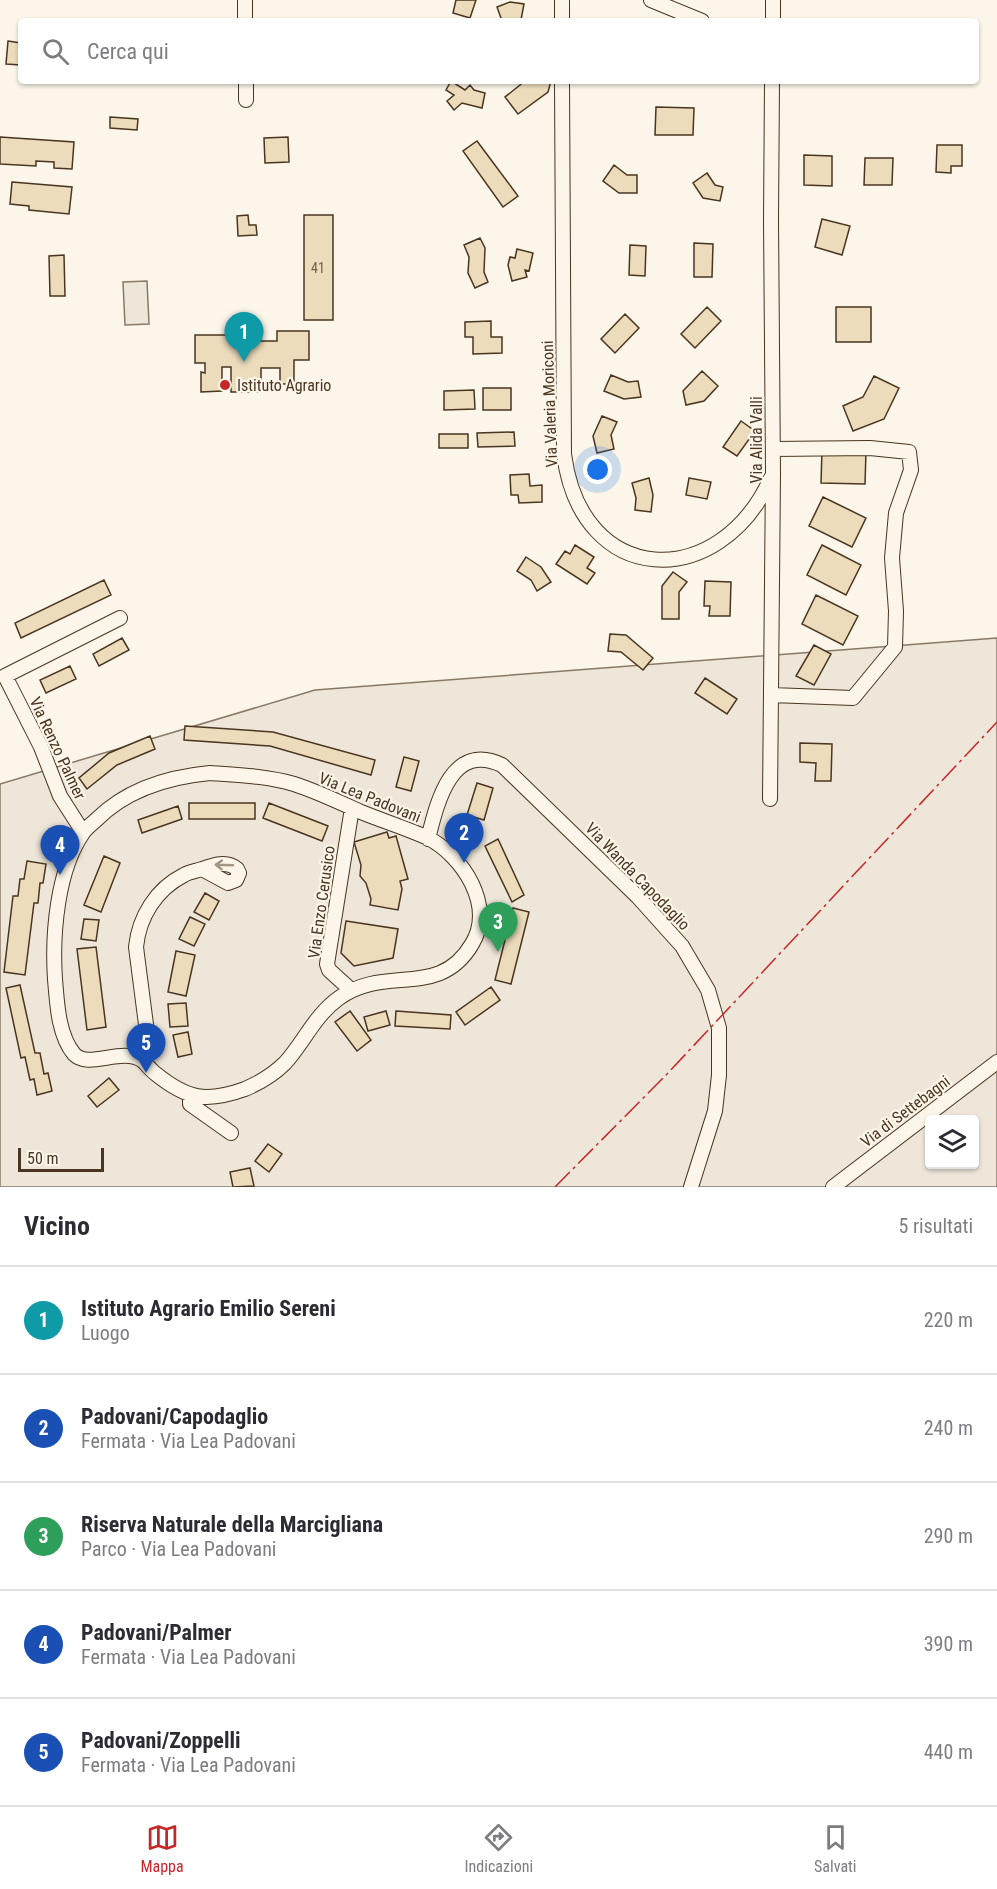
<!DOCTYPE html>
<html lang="it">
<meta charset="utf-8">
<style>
body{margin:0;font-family:"Roboto Condensed",sans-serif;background:#f7f7f7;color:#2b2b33}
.controls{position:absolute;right:18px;bottom:18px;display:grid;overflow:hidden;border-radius:6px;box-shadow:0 2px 4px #0004}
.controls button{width:54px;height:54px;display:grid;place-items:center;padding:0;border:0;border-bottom:2px solid #e1e1e2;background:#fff;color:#2b2b33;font:30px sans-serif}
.scale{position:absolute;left:18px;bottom:15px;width:86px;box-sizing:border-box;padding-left:6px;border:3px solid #4a3520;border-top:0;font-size:16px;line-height:21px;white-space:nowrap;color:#4a3520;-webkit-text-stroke:4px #fbf6e9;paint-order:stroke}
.you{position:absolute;left:598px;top:470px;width:21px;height:21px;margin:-15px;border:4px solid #fff;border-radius:50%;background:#1a73e8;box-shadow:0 0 0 9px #1a73e833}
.badge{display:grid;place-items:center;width:39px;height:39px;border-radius:50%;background:#c62828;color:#fff;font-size:20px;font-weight:700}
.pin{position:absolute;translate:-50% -50px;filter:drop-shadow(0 2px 3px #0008)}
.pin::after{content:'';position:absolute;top:32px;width:21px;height:18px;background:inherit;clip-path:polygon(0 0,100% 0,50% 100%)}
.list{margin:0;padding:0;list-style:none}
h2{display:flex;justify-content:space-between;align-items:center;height:78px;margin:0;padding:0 24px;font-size:26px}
h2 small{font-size:20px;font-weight:400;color:#7c7c81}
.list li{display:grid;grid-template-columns:39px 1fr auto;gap:18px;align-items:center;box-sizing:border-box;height:108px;padding:0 24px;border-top:2px solid #e1e1e2}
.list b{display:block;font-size:22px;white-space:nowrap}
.list p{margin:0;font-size:20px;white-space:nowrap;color:#7c7c81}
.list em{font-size:20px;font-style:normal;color:#7c7c81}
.icon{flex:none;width:33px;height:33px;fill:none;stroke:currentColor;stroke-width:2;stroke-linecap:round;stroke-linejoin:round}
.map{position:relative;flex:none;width:997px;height:1187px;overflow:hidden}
.search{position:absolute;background:#fff;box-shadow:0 2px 4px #0004;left:18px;right:18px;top:18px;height:66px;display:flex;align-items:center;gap:15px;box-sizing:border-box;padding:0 21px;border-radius:6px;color:#7c7c81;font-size:22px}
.sheet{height:618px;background:#fff}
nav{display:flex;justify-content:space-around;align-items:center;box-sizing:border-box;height:84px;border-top:2px solid #e1e1e2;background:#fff;font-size:16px;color:#7c7c81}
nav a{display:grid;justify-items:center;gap:3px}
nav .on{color:#c62828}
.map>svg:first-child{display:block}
.green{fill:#ede6d9;stroke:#887966;stroke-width:1.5;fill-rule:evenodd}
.building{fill:#ecdcbc;stroke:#4a3520;stroke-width:1.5}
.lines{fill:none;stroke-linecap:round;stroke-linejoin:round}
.minor-casing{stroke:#4a3520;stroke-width:16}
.minor{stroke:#fbf6e9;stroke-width:14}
.power{stroke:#c62828;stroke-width:1.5;stroke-dasharray:21 4.5 3 4.5;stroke-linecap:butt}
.oneway{stroke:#a29684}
.poi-dot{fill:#c62828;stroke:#fbf6e9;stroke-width:2}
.labels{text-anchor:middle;stroke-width:4.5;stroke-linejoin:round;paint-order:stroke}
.number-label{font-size:14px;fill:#725f47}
.poi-label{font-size:16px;fill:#4a3520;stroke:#fbf6e9;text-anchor:start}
.street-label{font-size:16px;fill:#4a3520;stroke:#fbf6e9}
</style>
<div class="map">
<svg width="997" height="1187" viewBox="0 0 997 1187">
<rect width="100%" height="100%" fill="#fbf6e9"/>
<path class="green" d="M 147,281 L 149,324 L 125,325 L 123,282 Z
M 997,638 L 997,1187 L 0,1187 L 0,784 L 315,690 ZM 930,1120 L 974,1120 L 974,1164 L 930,1164 Z"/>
<path class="building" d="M 456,0 L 476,0 L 470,18 L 453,13 Z
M 510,2 L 524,4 L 521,20 L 512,19 L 502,21 L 497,7 Z
M 8,41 L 21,43 L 21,65 L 6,64 Z
M 451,81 L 465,90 L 470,85 L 474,90 L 485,93 L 482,108 L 462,103 L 454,110 L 447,101 L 454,95 L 446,90 Z
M 525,81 L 551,81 L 548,92 L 518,114 L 505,97 Z
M 656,107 L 694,108 L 693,135 L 655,135 Z
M 110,117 L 138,119 L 137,130 L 110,128 Z
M 0,137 L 74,142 L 72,169 L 54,168 L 54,162 L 36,161 L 36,166 L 0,164 Z
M 288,137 L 289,162 L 265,163 L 264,138 Z
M 477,141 L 518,196 L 503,207 L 463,151 Z
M 937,145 L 962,145 L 962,166 L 951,166 L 951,173 L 936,172 Z
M 804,155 L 832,156 L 832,186 L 804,185 Z
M 865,158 L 893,158 L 892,185 L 864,185 Z
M 614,165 L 627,175 L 637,175 L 637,193 L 619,193 L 603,181 Z
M 707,173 L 715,185 L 723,187 L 720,201 L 703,198 L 693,183 Z
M 12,182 L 72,187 L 69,214 L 29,210 L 29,206 L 10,204 Z
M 248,215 L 249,225 L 256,225 L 257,235 L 238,236 L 237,216 Z
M 304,215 L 333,215 L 333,320 L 304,320 Z
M 822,219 L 850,226 L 842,255 L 815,247 Z
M 480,238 L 485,248 L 484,272 L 488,282 L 475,288 L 468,273 L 469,257 L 464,245 Z
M 694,243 L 713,244 L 712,277 L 694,277 Z
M 630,245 L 646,246 L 645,276 L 629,275 Z
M 517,249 L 533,253 L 529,271 L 525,270 L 527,277 L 512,281 L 508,265 L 510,257 L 515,258 Z
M 64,255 L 65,296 L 50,296 L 49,256 Z
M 707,307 L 721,321 L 695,348 L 681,334 Z
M 836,307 L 871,307 L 871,342 L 836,342 Z
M 625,314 L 639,328 L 615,353 L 601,339 Z
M 491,321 L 491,337 L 502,337 L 502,353 L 473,354 L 473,337 L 465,337 L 465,322 Z
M 277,331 L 309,331 L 309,360 L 294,360 L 294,384 L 280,384 L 280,368 L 261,368 L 261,392 L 231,392 L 231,367 L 222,367 L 222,391 L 201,392 L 201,372 L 205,373 L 205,363 L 195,363 L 195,335 L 232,335 L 232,341 L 277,341 Z
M 702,371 L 718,386 L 704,401 L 686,405 L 683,391 Z
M 611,375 L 628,382 L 638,381 L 641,397 L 624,399 L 604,391 Z
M 874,376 L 899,388 L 884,419 L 853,431 L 843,406 L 863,397 Z
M 483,388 L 511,388 L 511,410 L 483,410 Z
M 474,390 L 475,409 L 444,410 L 444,391 Z
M 602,416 L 617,422 L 611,435 L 614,449 L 597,453 L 593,436 Z
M 741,421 L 755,431 L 737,456 L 723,447 Z
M 514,432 L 515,446 L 478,447 L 477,433 Z
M 439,434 L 468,434 L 468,448 L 439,448 Z
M 822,450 L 866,451 L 865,484 L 821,483 Z
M 529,474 L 530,486 L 542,485 L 542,502 L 519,503 L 518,495 L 511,495 L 510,475 Z
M 649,478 L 653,495 L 651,512 L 635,510 L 636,498 L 632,483 Z
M 689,478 L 711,482 L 707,499 L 686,495 Z
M 823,497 L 866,518 L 852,547 L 809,526 Z
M 575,545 L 594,557 L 587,568 L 595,573 L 587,584 L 556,564 L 565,551 L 570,554 Z
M 822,545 L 861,565 L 846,595 L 807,575 Z
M 526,557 L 541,567 L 551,582 L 537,591 L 531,580 L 517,571 Z
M 673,572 L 687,582 L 679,592 L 679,619 L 662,619 L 662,586 Z
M 104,580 L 111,595 L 21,638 L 15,623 Z
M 705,581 L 731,582 L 730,616 L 709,616 L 710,606 L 704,606 Z
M 816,595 L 858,616 L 843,645 L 802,624 Z
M 610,634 L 626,635 L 653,658 L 643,670 L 621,652 L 608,651 Z
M 122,638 L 129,650 L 99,666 L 93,654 Z
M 814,645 L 831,654 L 814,685 L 796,676 Z
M 70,666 L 76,679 L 46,693 L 40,680 Z
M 705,678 L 737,699 L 727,714 L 695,693 Z
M 185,726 L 273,732 L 375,760 L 371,775 L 270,746 L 184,740 Z
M 150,736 L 155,749 L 117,765 L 87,789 L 79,778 L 109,753 Z
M 800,743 L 832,744 L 831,781 L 815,781 L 816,763 L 800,762 Z
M 404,757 L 419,761 L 411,791 L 396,787 Z
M 477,783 L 493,788 L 484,820 L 467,815 Z
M 189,803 L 255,803 L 255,819 L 189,819 Z
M 269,803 L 328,826 L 322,841 L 263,818 Z
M 178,806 L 182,819 L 142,833 L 138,820 Z
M 387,832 L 389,838 L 396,836 L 408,879 L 400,881 L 402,889 L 398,910 L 370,905 L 371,899 L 366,883 L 360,876 L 361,865 L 354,842 Z
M 498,839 L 524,895 L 512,902 L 485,846 Z
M 104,856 L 120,863 L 101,912 L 84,905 Z
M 27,861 L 46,864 L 43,883 L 40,883 L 38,903 L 34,903 L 25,975 L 4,972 L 13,896 L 18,896 L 20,879 L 24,879 Z
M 205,893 L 219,901 L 209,920 L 194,912 Z
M 513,908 L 529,912 L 511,984 L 495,980 Z
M 190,917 L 205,924 L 194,946 L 179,939 Z
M 84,919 L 99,920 L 96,941 L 81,939 Z
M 346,921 L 398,929 L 393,958 L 354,966 L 341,953 Z
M 96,947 L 106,1027 L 87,1030 L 77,949 Z
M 176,951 L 195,955 L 186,996 L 168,992 Z
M 20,985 L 35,1053 L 40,1053 L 44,1074 L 48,1073 L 52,1091 L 37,1095 L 34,1079 L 30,1080 L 25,1057 L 21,1058 L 6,988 Z
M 491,987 L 500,1000 L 465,1025 L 456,1012 Z
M 186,1003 L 188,1026 L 170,1027 L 168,1004 Z
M 350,1011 L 371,1040 L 357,1051 L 335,1022 Z
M 386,1011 L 390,1025 L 368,1031 L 364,1017 Z
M 396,1011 L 451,1015 L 450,1029 L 395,1026 Z
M 188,1032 L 192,1054 L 178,1057 L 173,1035 Z
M 109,1078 L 119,1090 L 97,1107 L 88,1096 Z
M 268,1144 L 282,1154 L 269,1172 L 255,1161 Z
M 250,1168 L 254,1186 L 233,1187 L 230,1172 Z"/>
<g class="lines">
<defs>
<path id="minor" d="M 245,0 L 245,21
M 562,0 L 562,21
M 651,0 L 702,21
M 773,21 L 773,0
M 246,81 L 246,100
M 562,81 L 564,454 C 581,588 719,593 771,478
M 771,695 L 853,698 L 895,647 L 896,611 L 892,558 L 896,513 L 911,470 L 909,452 L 870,448 L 773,449
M 210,773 C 238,775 267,776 294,784 C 316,791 339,802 361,812 C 383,821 406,828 428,838 C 463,856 495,906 472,944 C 439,1000 386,964 339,998 C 315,1015 304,1042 285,1063 C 274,1074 259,1083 245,1089 C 206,1103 187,1099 156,1074 C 151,1070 147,1065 143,1061 C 122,1046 89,1070 74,1054 C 58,1035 57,1002 55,979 C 52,935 57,870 83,833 C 86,828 92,824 96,820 C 127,789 167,777 210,773 Z
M 770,799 L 773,473 L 771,220 L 772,81
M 83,832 L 60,796 L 41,747 L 5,676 L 120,618
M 428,839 C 437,803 451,741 502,765 L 638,897 L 682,946 L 708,990 L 719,1028 L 719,1075 L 715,1111 L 691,1187
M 351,990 L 329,970 L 327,964 L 352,808
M 145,1063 L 148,1040 L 136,947 C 139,917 156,889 184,875 C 189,872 196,871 202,869 C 213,865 227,860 237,869 L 239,873 L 236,880 L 228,883 L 202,869
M 190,1095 L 190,1104 L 231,1133
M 833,1187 L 997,1062"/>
</defs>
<use href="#minor" class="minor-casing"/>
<use href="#minor" class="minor"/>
<path class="power" d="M 555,1187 L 667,1074 L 997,722"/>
</g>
<defs><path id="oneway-shaft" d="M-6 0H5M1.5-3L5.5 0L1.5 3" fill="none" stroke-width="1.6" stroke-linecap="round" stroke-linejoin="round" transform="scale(1.5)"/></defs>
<use class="oneway" href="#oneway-shaft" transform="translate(224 865) rotate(-178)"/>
<circle class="poi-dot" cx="225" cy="385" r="6"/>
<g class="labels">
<g class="number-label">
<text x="318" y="273">41</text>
</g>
<g class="poi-label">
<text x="237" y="391">Istituto Agrario</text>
</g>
<g class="street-label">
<text transform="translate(549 404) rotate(-92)" y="6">Via Valeria Moriconi</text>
<text transform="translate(756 440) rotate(-90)" y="6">Via Alida Valli</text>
<text transform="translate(58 748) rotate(65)" y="6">Via Renzo Palmer</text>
<text transform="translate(370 797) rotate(22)" y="6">Via Lea Padovani</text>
<text transform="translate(638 876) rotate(46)" y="6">Via Wanda Capodaglio</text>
<text transform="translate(321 902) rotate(-82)" y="6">Via Enzo Cerusico</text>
<text transform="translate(905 1111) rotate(-37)" y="6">Via di Settebagni</text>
</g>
</g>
</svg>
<div class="controls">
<button><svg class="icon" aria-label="layers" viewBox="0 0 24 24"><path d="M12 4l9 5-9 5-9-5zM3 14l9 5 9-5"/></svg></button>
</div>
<div class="scale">50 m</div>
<div class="you"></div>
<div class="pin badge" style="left:244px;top:362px;background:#0f9aa8">1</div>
<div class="pin badge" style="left:464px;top:863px;background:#1a4fb4">2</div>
<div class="pin badge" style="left:498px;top:952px;background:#2e9e5b">3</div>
<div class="pin badge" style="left:60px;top:875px;background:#1a4fb4">4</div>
<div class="pin badge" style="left:146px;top:1073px;background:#1a4fb4">5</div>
<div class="search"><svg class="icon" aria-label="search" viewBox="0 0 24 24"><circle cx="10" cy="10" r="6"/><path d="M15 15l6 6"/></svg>Cerca qui</div>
</div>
<section class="sheet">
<h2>Vicino<small>5 risultati</small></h2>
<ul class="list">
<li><span class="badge" style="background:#0f9aa8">1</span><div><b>Istituto Agrario Emilio Sereni</b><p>Luogo</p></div><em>220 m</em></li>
<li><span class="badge" style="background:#1a4fb4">2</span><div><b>Padovani/Capodaglio</b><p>Fermata · Via Lea Padovani</p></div><em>240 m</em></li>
<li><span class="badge" style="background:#2e9e5b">3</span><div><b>Riserva Naturale della Marcigliana</b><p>Parco · Via Lea Padovani</p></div><em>290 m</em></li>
<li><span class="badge" style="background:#1a4fb4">4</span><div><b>Padovani/Palmer</b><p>Fermata · Via Lea Padovani</p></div><em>390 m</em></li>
<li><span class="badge" style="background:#1a4fb4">5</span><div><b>Padovani/Zoppelli</b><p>Fermata · Via Lea Padovani</p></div><em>440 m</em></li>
</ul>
</section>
<nav>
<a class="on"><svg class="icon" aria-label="map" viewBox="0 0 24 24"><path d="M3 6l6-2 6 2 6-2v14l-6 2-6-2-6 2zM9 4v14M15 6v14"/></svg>Mappa</a>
<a><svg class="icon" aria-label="directions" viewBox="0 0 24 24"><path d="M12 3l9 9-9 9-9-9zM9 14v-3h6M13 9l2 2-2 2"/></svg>Indicazioni</a>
<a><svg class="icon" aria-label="saved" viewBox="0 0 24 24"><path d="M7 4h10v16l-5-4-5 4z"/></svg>Salvati</a>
</nav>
